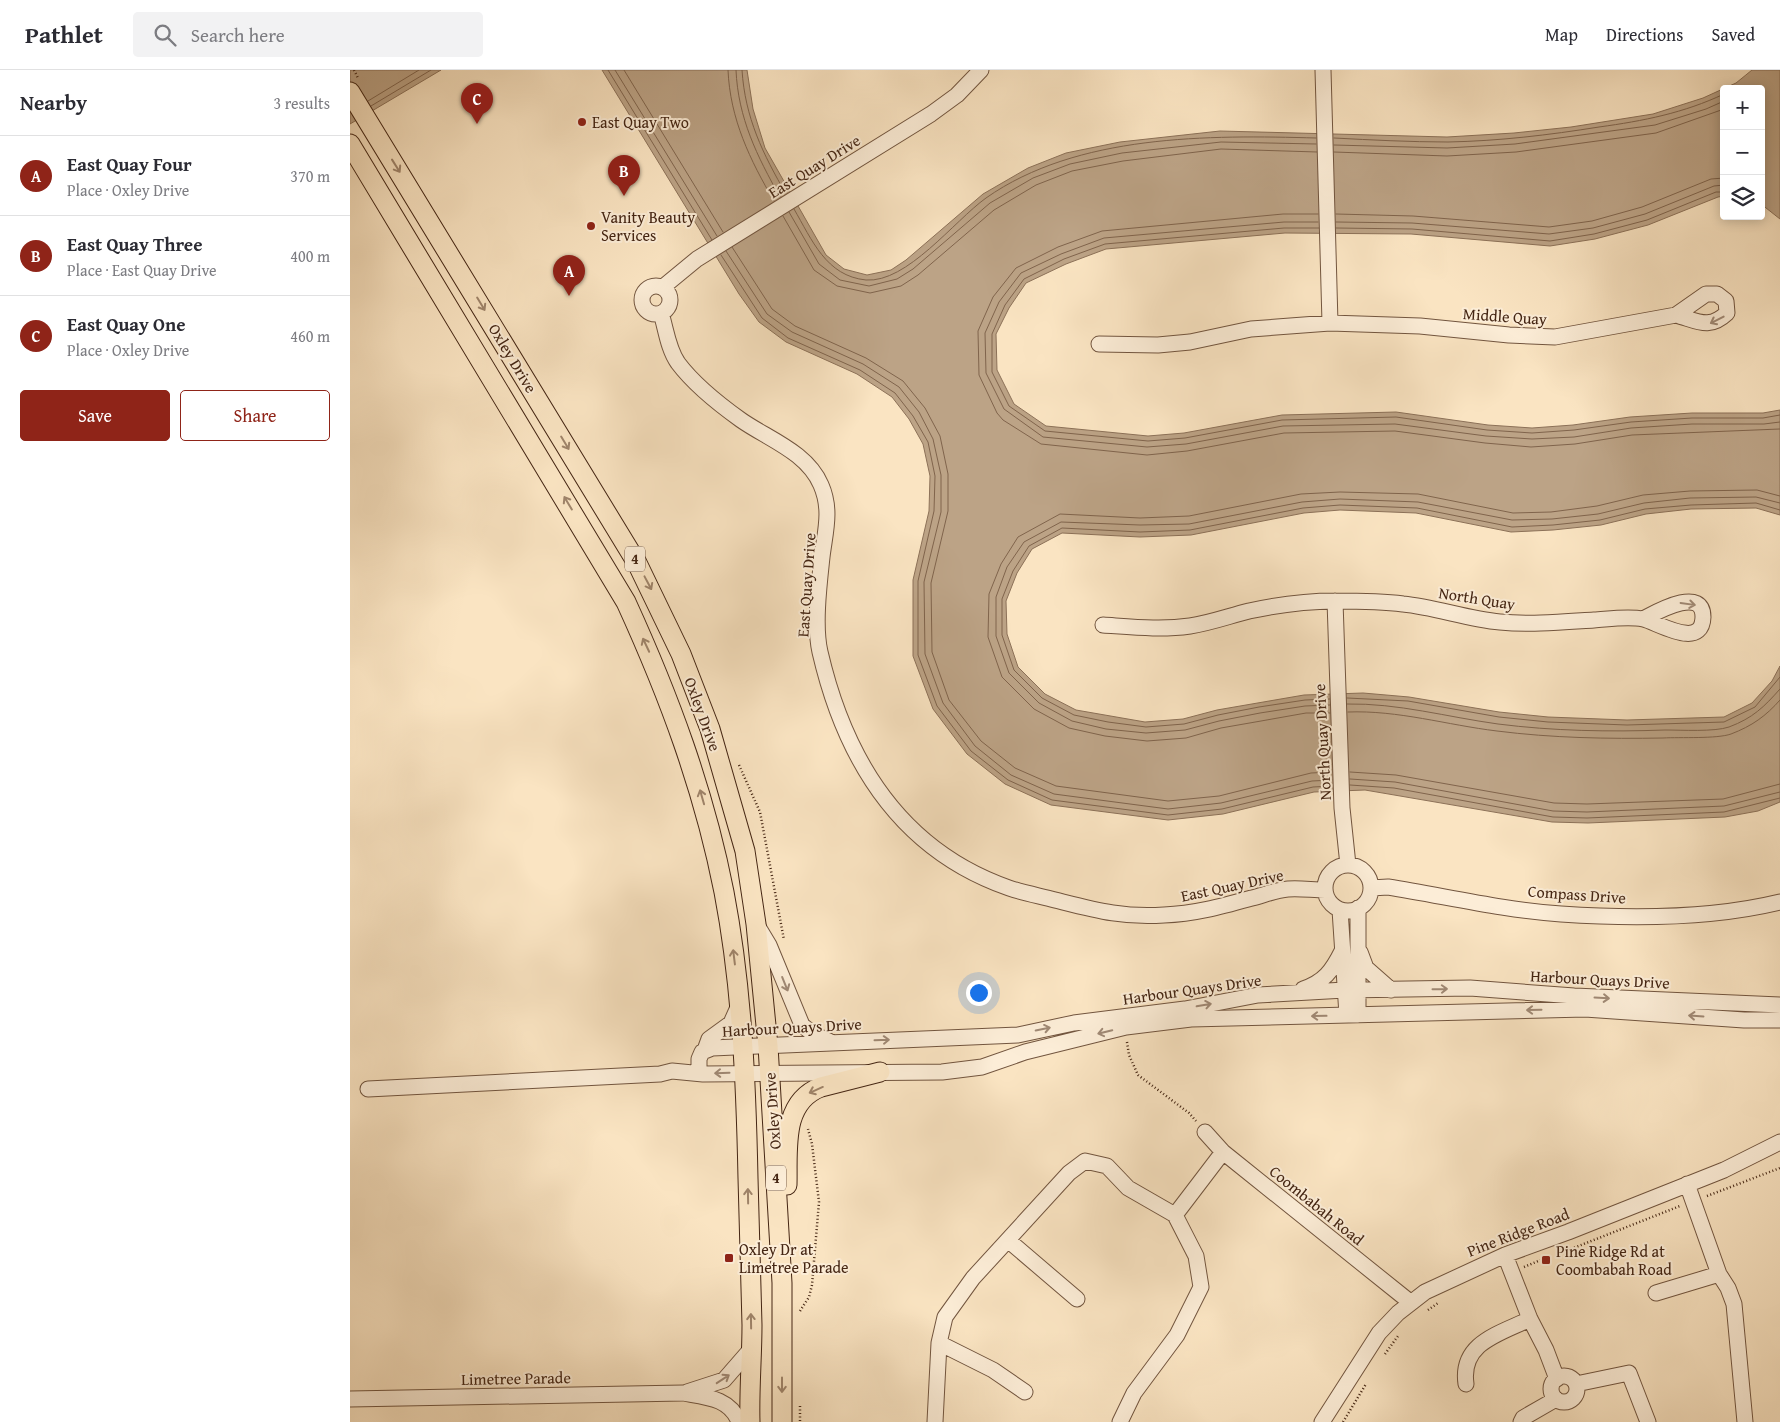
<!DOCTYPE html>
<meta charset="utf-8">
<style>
body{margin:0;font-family:"Gentium Book Plus",serif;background:#f2f2f3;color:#2b2b33}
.controls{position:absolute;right:15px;top:15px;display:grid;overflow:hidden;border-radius:5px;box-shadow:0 2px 12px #0003}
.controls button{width:45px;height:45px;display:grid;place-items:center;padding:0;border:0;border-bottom:1px solid #e1e1e2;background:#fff;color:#2b2b33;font:25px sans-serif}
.you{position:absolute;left:628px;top:922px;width:18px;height:18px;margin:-12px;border:4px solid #fff;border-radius:50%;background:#1a73e8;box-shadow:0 0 0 8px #1a73e833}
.badge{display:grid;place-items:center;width:32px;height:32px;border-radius:50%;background:#8f2418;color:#fff;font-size:16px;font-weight:700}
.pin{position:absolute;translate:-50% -41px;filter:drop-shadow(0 1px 2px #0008)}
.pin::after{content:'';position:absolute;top:26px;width:18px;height:15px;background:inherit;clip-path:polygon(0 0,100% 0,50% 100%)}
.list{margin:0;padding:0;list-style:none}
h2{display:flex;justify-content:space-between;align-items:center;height:65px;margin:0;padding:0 20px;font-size:21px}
h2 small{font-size:16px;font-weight:400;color:#7c7c81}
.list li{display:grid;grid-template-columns:32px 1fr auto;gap:15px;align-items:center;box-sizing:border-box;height:80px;padding:0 20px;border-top:1px solid #e1e1e2}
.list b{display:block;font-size:19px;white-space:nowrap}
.list p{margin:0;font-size:16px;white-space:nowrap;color:#7c7c81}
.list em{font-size:16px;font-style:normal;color:#7c7c81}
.actions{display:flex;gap:10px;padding:15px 20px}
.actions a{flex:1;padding:11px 0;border:1px solid #8f2418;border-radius:5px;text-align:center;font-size:18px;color:#8f2418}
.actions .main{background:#8f2418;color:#fff}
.icon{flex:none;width:28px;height:28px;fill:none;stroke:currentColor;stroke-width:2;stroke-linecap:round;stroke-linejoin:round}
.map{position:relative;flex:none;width:1430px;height:1352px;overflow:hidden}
header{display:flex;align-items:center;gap:30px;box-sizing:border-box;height:70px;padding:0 25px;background:#fff;border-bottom:1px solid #e1e1e2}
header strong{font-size:24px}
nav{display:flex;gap:28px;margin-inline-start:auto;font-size:18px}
.search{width:350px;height:45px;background:#f2f2f3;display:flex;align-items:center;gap:12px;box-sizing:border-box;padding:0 18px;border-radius:5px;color:#7c7c81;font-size:19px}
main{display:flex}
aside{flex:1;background:#fff}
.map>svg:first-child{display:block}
.water{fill:#bca386;stroke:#8c7158}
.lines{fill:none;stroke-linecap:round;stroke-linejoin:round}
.shore{stroke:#80644c;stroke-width:1}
.minor-casing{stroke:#72553f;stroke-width:17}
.major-casing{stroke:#442513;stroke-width:21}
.path{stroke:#442513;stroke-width:2.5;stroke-dasharray:1 2.5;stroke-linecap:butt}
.minor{stroke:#fcedd7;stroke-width:15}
.major{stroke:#fae4c2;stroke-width:19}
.oneway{stroke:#9f846a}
.oneway2{stroke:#a08975}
.poi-dot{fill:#8f2418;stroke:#fcedd7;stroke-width:2}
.labels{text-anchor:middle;stroke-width:4;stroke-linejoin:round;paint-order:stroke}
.shield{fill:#fcedd7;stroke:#7b614e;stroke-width:1}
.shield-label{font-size:15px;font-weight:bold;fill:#442513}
.poi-label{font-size:16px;fill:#442513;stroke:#fcedd7;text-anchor:start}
.street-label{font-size:16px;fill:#442513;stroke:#fcedd7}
</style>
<header>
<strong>Pathlet</strong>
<div class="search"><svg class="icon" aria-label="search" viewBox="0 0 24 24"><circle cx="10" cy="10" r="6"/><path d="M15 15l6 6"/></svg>Search here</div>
<nav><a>Map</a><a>Directions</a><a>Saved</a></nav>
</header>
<main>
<aside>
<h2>Nearby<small>3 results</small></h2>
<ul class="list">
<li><span class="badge">A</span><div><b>East Quay Four</b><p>Place · Oxley Drive</p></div><em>370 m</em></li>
<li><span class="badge">B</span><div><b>East Quay Three</b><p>Place · East Quay Drive</p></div><em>400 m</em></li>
<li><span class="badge">C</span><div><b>East Quay One</b><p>Place · Oxley Drive</p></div><em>460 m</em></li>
</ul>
<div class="actions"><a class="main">Save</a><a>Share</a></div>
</aside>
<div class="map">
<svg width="1430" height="1352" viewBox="0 0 1430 1352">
<rect width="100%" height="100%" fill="#fae4c2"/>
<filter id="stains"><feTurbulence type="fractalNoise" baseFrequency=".004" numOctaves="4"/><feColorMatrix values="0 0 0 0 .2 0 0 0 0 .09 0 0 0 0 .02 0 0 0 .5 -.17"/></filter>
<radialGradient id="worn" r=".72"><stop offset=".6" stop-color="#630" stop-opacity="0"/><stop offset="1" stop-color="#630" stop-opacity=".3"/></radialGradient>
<path class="water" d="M 0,0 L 91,0 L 0,54 Z
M 252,0 L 397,0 L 403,39 L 415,78 L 476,185 L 494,199 L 517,205 L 541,200 L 556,190 L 633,124 L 678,98 L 716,83 L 770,72 L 870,61 L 1097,67 L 1164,63 L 1221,57 L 1303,44 L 1353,28 L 1386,13 L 1402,0 L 1430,0 L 1430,149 L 1411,134 L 1411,19 L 1374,19 L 1374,126 L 1368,127 L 1298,155 L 1245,169 L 1200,176 L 1061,164 L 935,163 L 756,179 L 716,194 L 676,213 L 659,238 L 646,264 L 647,300 L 664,334 L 696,356 L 798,366 L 834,363 L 932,345 L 1046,342 L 1138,355 L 1182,358 L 1223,355 L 1280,347 L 1342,343 L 1413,343 L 1430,340 L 1430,445 L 1406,438 L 1341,439 L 1296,444 L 1251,455 L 1203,460 L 1161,462 L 1066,443 L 990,440 L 954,443 L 841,465 L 790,467 L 712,463 L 682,479 L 667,503 L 656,531 L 657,564 L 668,597 L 695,624 L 726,640 L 795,652 L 833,649 L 867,640 L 954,625 L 1013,623 L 1059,627 L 1149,642 L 1198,647 L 1277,650 L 1374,647 L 1402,633 L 1422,611 L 1430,596 L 1430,732 L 1408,741 L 1375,747 L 1238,753 L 1202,752 L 1015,720 L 964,722 L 873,744 L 818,750 L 701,735 L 655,714 L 617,684 L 583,639 L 563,586 L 563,510 L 579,441 L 580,406 L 573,374 L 559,349 L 542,327 L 507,304 L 436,272 L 409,252 L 389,224 Z"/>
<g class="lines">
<path class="shore" d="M 258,0 L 362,170
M 265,0 L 367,166
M 274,0 L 373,162
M 378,0 C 380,49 400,90 424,131
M 386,0 C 388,48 407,86 430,127
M 392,0 C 395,48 413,84 436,124
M 18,31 L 69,0
M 21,36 L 81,0
M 984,68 C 1022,70 1060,72 1098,72 C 1149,71 1199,65 1249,57 C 1293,51 1334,43 1374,24
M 984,75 L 1097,78 L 1165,74 L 1305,55 L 1356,39 L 1374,31
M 984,82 L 1097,86 L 1166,82 L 1306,63 L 1374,39
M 444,139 C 462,170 476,206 516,210 C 557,213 604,151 636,128 C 727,64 859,65 966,68
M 439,142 L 469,194 L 490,210 L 519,216 L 547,209 L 563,199 L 640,133 L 683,108 L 720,94 L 772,83 L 871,72 L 966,74
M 968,144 L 933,144 L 752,161 L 708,177 L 666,198 L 643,227 L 628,261 L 629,305 L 647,343 L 653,350 L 691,374 L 797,385 L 837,381 L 934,363 L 1045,361 L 1135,373 L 1181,377 L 1225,374 L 1282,365 L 1430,359
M 986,144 L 1063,146 L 1199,157 L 1242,151 L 1292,137 L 1361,109 L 1374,108
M 433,146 L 464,200 L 487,216 L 520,223 L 551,216 L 568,205 L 644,140 L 686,115 L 722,101 L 773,91 L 871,79 L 967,82
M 968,152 L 934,152 L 754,168 L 711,184 L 671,203 L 649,232 L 635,263 L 636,303 L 654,339 L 693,367 L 797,377 L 836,374 L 933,356 L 1045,354 L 1136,366 L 1182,369 L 1224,367 L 1281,358 L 1342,354 L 1414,354 L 1430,352
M 986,152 L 1062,153 L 1199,164 L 1243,158 L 1295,144 L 1364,116 L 1374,115
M 969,158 L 934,158 L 755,174 L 714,189 L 674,209 L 655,235 L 642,264 L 642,302 L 659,336 L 695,361 L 798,371 L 835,368 L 932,350 L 1046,347 L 1137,360 L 1182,363 L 1224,360 L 1281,352 L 1342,348 L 1413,348 L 1430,345
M 986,158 L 1062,159 L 1200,171 L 1244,164 L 1297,150 L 1366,122 L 1374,122
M 382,177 L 422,239 L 445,256 L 516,288 L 553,311 L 575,338 L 590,366 L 598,404 L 598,441 L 581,513 L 582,582 L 599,630 L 631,671 L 665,698 L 706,716 L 818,731 L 869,726 L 961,703 L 982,702
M 376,181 L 417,244 L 442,262 L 513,294 L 549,317 L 569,342 L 583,369 L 591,405 L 591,442 L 574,512 L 575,584 L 593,633 L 625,676 L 661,705 L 704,724 L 818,739 L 871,733 L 962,711 L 982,710
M 371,185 L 412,248 L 438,268 L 510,300 L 545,323 L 563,346 L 578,372 L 585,406 L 584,441 L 568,511 L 568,585 L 587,636 L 621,681 L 658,710 L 702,730 L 818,745 L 872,739 L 963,717 L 982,716
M 997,628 L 1058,631 L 1149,647 L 1198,652 L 1277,655 L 1374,652 L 1405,637 L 1430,607
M 980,629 L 955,630 L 909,637 L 868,645 L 834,654 L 796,657 L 758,652 L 724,645 L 692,628 L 664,600 L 652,565 L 652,529 L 663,501 L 679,476 L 712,458 L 790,462 L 840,460 L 953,438 L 990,435 L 1067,438 L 1162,457 L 1203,455 L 1250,450 L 1295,439 L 1341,435 L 1406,433 L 1430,440
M 997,634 C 1048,633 1097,647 1148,654 C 1203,661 1259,662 1315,660 C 1332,660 1364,662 1379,657 C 1403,648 1414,637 1430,619
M 980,635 L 955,636 L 910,643 L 869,651 L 835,660 L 796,663 L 756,659 L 722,651 L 689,633 L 659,603 L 646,566 L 646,527 L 657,497 L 674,472 L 711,452 L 790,455 L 839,454 L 952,432 L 990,429 L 1068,432 L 1162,450 L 1202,449 L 1248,444 L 1294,433 L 1340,428 L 1406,427 L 1430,433
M 998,642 C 1048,640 1097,655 1147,661 C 1202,668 1258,669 1313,668 C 1330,667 1367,669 1381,664 C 1402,656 1416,646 1430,630
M 980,643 L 956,643 L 911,651 L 871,658 L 836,668 L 797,671 L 755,666 L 719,658 L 684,639 L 652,607 L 638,567 L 639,524 L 651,494 L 668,467 L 710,444 L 790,448 L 839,446 L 951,424 L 990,422 L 1068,424 L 1163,443 L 1201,442 L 1247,436 L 1293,425 L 1340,421 L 1407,420 L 1430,426
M 1000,702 L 1046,705 L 1204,733 L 1237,734 L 1373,729 L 1430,714
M 1000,709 L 1045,712 L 1203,741 L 1237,742 L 1374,736 L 1430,722
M 1000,715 L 1044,718 L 1203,747 L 1237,748 L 1374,742 L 1430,728"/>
<defs>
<path id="minor" d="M 973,0 L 980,253
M292 230a14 14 0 1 1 28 0a14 14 0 1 1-28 0Z
M 313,217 L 347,189 L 581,44 L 607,25 L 631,0
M 311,243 C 316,259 318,279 328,293 C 343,313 370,335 391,350 C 418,369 457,382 471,415 C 482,440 475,462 472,487 C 469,515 464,556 470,582 C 495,690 550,780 659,818 C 674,823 690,826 705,830 C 745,840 773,848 814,845 C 845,844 873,836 902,828 C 914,825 926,820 938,819 C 950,818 963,820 975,820
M 749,274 L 808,275 L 840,272 L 901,259 L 980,253 L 1070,256 L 1159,265 L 1205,267 L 1326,245 L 1356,224 L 1367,224 L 1376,231 L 1377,243 C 1359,260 1348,251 1326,245
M 985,531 L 992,738 L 998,795
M 753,555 C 783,557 811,560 840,556 C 860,553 879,546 899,541 C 927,535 956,531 985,531 C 1007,531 1031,531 1053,534 C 1085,537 1117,549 1150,552 C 1181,555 1213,552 1244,550 C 1259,549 1278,546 1293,549 C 1307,552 1352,581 1353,547 C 1353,515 1305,543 1293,549
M975 818a23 23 0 1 1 46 0a23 23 0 1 1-46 0Z
M 1021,818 L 1038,817 C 1095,826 1153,840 1211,844 C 1283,849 1360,849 1430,832
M 990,840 L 997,945
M 407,855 L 419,875 L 452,955 L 463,964 L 479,971
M 1010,882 L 1016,898 L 1041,920
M 953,919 C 974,912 982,901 992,881
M 1008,945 L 1008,838
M 355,980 L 359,969 L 381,953 L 389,935
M 349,1003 L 349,989 L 352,982 L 362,978 L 668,965 L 724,953 L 835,939 L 908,925 L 995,920 L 1120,918 L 1224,926 L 1430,935
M 18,1019 L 310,1004 L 322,1001 L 353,1004 L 592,1002 L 632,997 L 675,982 L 776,957 L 841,949 L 1235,939 L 1394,950 L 1430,950
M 855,1062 L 873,1082 L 1060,1232
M 1337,1114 L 1369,1204 L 1378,1218 L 1384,1234 L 1395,1352
M 825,1145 L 873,1082
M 659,1171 L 727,1229
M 1155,1185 L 1180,1249 L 1196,1280 L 1207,1309
M 1306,1223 L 1369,1204
M 589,1273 L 643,1300 L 675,1322
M1201 1319a13 13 0 1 1 26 0a13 13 0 1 1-26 0Z
M 1116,1314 C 1110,1273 1149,1264 1180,1249
M 1226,1314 L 1279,1303 L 1298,1352
M 337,1322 L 374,1310 L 401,1279
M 0,1329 L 333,1323 C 356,1327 380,1328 389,1352
M 585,1352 L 589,1273 L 595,1247 L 623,1208 L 719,1103 L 735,1091 L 757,1096 L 778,1118 L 825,1145 L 846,1186 L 851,1217 L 827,1265 L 784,1323 L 770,1352
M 972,1352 L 1029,1263 L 1048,1243 L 1075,1222 L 1155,1185 L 1218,1162 L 1374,1100 L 1430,1072
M 1171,1352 L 1173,1348 L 1206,1329"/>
<path id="major" d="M 0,22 L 287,493 L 331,584 L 360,659 L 395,781 L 406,854 L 418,976 L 432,1213 L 432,1352
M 0,74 L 276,532 C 319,626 354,720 374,822 C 392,916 396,1012 398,1108 C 399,1157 401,1206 402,1255 C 402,1287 399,1320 400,1352
M 437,1115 C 438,1080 431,1032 471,1017 L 530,1002"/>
</defs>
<use href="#minor" class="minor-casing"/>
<use href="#major" class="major-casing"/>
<path class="path" d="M 4,0 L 8,8
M 389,695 L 410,742 L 434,870
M 777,972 L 779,985 L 788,1005 L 839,1043 L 846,1051
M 1357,1126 L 1430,1098
M 1214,1180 L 1221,1179 L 1330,1136
M 1174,1197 L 1193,1189 L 1198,1185
M 1078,1240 L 1088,1233
M 450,1241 L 459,1227 L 462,1215 L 469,1132 L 462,1074 L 458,1059
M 1035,1284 L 1048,1266
M 450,1336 L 450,1352
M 993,1352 L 1016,1314"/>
<use href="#minor" class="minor"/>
<use href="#major" class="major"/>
</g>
<defs><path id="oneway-shaft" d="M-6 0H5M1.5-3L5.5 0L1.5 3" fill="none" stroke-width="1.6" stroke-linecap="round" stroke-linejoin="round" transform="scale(1.25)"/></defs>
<g class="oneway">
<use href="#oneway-shaft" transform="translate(46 96) rotate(58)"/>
<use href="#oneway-shaft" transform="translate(131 234) rotate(59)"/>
<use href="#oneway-shaft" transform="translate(215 373) rotate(59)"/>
<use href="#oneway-shaft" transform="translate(218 433) rotate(-121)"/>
<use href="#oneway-shaft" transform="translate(298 513) rotate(62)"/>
<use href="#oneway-shaft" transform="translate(296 575) rotate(-115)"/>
<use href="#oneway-shaft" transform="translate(352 727) rotate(-106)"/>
<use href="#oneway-shaft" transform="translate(384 887) rotate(-97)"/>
<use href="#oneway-shaft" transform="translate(466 1020) rotate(156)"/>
<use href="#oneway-shaft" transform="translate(398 1126) rotate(-91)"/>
<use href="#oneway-shaft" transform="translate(401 1251) rotate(-91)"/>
<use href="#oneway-shaft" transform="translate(432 1315) rotate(90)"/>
</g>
<g class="oneway2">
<use href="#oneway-shaft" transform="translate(1367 250) rotate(153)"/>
<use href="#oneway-shaft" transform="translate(1338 534) rotate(8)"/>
<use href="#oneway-shaft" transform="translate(435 914) rotate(68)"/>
<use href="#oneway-shaft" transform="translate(1090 919) rotate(-1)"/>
<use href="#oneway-shaft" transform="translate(1252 928) rotate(3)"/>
<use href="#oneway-shaft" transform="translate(854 935) rotate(-10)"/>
<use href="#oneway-shaft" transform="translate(1184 940) rotate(179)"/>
<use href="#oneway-shaft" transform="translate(969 946) rotate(179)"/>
<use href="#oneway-shaft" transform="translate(1346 946) rotate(-176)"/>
<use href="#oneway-shaft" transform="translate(693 959) rotate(-12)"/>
<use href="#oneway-shaft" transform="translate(755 962) rotate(166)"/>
<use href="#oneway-shaft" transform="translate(532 970) rotate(-2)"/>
<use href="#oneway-shaft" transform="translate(372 1003) rotate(178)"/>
<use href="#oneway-shaft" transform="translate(373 1309) rotate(-33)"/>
</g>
<g class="poi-dot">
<circle cx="232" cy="52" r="5"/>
<circle cx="241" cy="156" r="5"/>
<rect x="374" y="1183" width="10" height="10" rx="2.5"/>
<rect x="1191" y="1185" width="10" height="10" rx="2.5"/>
</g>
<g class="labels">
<g class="shield">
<rect x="275" y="476.5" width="20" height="25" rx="4"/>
<rect x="416" y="1095.5" width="20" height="25" rx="4"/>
</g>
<g class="shield-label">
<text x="285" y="494">4</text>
<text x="426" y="1113">4</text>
</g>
<g class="poi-label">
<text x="242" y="58">East Quay Two</text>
<text x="251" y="153">Vanity Beauty<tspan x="251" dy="18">Services</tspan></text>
<text x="389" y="1185">Oxley Dr at<tspan x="389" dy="18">Limetree Parade</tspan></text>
<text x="1206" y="1187">Pine Ridge Rd at<tspan x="1206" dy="18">Coombabah Road</tspan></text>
</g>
<g class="street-label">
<text transform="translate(464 96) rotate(-32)" y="6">East Quay Drive</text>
<text transform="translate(1155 246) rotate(4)" y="6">Middle Quay</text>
<text transform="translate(163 288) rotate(59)" y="6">Oxley Drive</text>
<text transform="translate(456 515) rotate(-86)" y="6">East Quay Drive</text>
<text transform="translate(1127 528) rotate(9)" y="6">North Quay</text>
<text transform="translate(353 644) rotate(70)" y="6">Oxley Drive</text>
<text transform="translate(972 672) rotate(-93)" y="6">North Quay Drive</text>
<text transform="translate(882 815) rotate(-12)" y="6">East Quay Drive</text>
<text transform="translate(1227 824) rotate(4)" y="6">Compass Drive</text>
<text transform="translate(1250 909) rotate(3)" y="6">Harbour Quays Drive</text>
<text transform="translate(842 919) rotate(-8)" y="6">Harbour Quays Drive</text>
<text transform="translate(442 957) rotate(-3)" y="6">Harbour Quays Drive</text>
<text transform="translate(422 1041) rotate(-94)" y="6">Oxley Drive</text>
<text transform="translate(967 1135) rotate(39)" y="6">Coombabah Road</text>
<text transform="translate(1168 1162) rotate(-21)" y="6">Pine Ridge Road</text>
<text transform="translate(166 1308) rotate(-1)" y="6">Limetree Parade</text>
</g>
</g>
<rect width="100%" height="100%" filter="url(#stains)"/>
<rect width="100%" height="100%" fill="url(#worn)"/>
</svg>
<div class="controls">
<button>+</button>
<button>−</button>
<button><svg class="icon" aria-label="layers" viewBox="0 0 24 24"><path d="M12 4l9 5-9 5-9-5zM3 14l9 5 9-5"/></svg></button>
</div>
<div class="you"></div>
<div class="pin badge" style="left:219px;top:226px">A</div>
<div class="pin badge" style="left:274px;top:126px">B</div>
<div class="pin badge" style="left:127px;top:54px">C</div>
</div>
</main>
